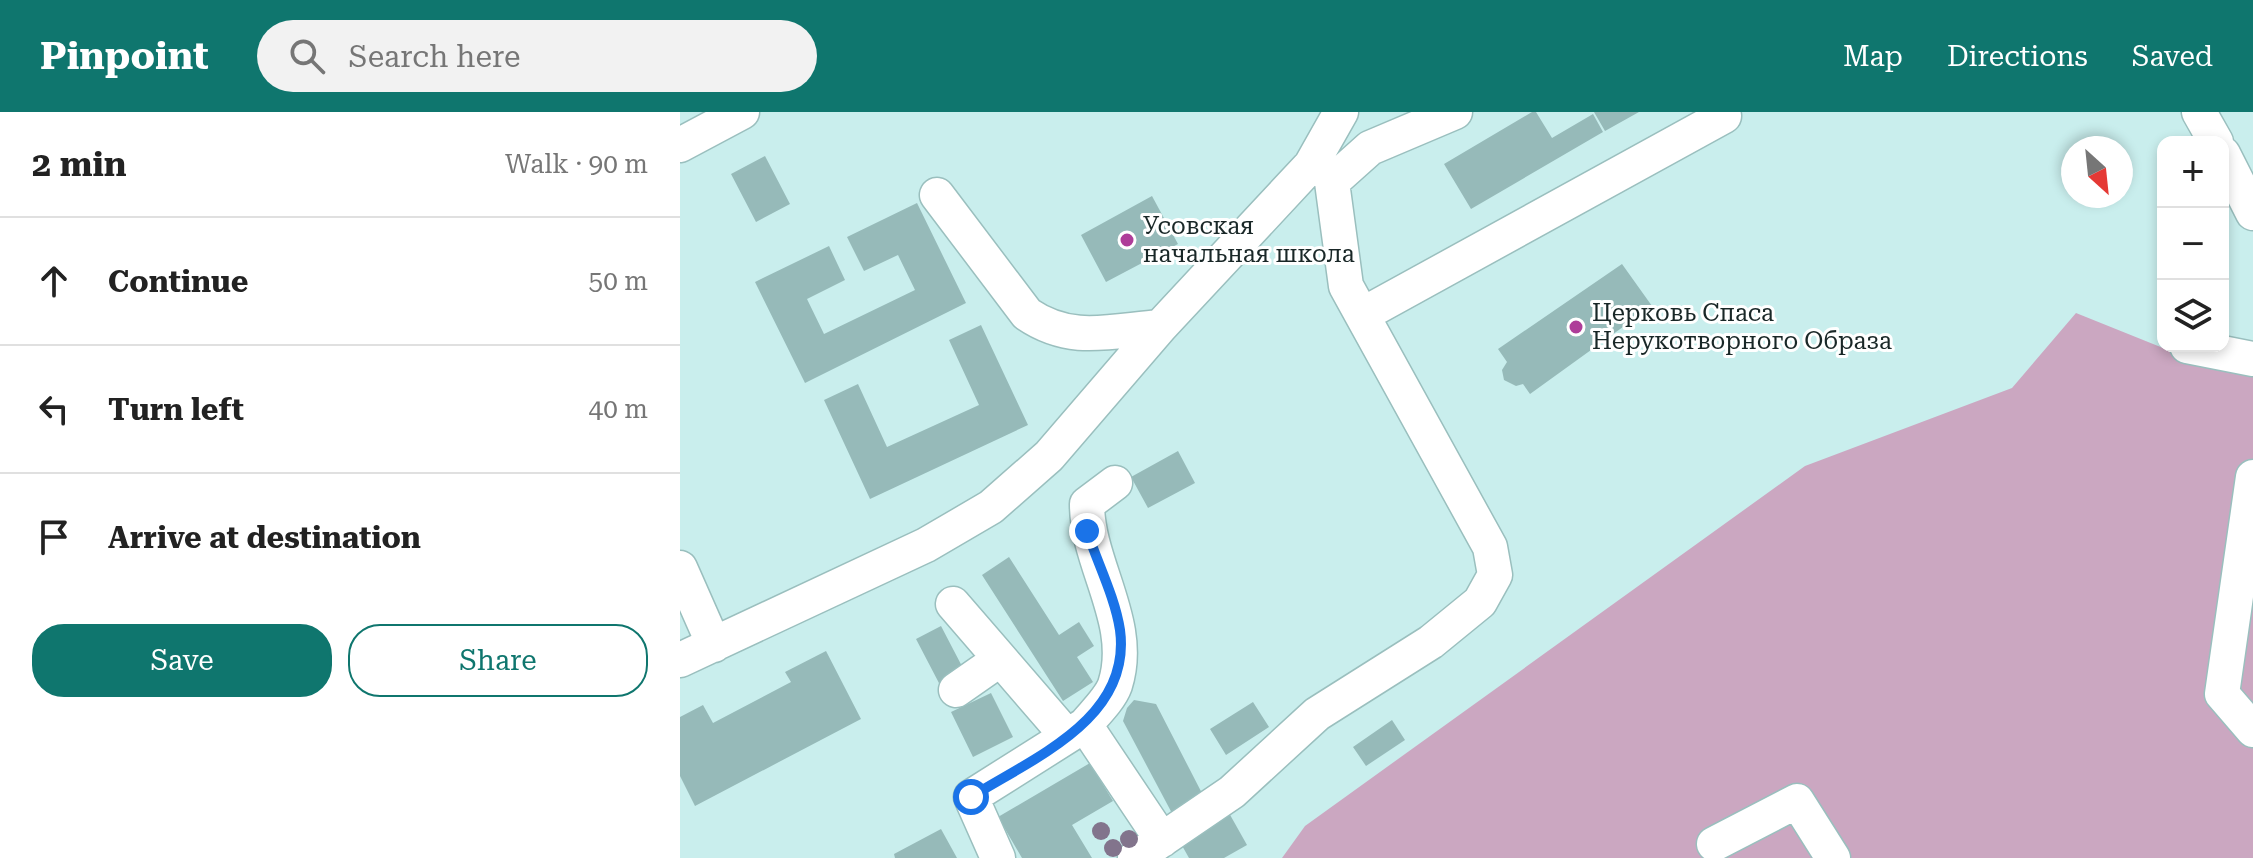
<!DOCTYPE html>
<meta charset="utf-8">
<style>
body{margin:0;font-family:"Roboto Serif",serif;background:#f2f2f2;color:#222}
.controls{position:absolute;right:24px;top:24px;display:grid;overflow:hidden;border-radius:16px;box-shadow:0 4px 12px #0003}
.controls button{width:72px;height:72px;display:grid;place-items:center;padding:0;border:0;border-bottom:2px solid #e0e0e0;background:#fff;color:#222;font:40px sans-serif}
.compass{position:absolute;left:1381px;top:24px;width:72px;height:72px;border-radius:50%;background:#fff;box-shadow:0 4px 12px #0003;rotate:153deg}
.stop{position:absolute;width:24px;height:24px;margin:-18px;border:6px solid #1a73e8;border-radius:50%;background:#fff}
.stop.end{background:#1a73e8;border-color:#fff;box-shadow:0 2px 8px #0008}
.list{margin:0;padding:0;list-style:none}
h2{display:flex;justify-content:space-between;align-items:center;height:104px;margin:0;padding:0 32px;font-size:34px}
h2 small{font-size:26px;font-weight:400;color:#767676}
.list li{display:grid;grid-template-columns:52px 1fr auto;gap:24px;align-items:center;box-sizing:border-box;height:128px;padding:0 32px;border-top:2px solid #e0e0e0}
.list b{display:block;font-size:30px;white-space:nowrap}
.list em{font-size:26px;font-style:normal;color:#767676}
.actions{display:flex;gap:16px;padding:24px 32px}
.actions a{flex:1;padding:18px 0;border:2px solid #0f766e;border-radius:32px;text-align:center;font-size:28px;color:#0f766e}
.actions .main{background:#0f766e;color:#fff}
.icon{flex:none;width:44px;height:44px;fill:none;stroke:currentColor;stroke-width:2;stroke-linecap:round;stroke-linejoin:round}
.map{position:relative;flex:none;width:1573px;height:746px;overflow:hidden}
header{display:flex;align-items:center;gap:48px;box-sizing:border-box;height:112px;padding:0 40px;background:#0f766e;color:#fff}
header strong{font-size:38px}
nav{display:flex;gap:44px;margin-inline-start:auto;font-size:28px}
.search{width:560px;height:72px;background:#f2f2f2;display:flex;align-items:center;gap:20px;box-sizing:border-box;padding:0 28px;border-radius:44px;color:#767676;font-size:30px}
main{display:flex}
aside{flex:1;background:#fff}
.map>svg:first-child{display:block}
.green{fill:#cba7c1}
.building{fill:#96bab9}
.lines{fill:none;stroke-linecap:round;stroke-linejoin:round}
.minor-casing{stroke:#9abfbe;stroke-width:37}
.minor{stroke:#fff;stroke-width:34}
.tree{fill:#82748c}
.route{stroke:#1a73e8;stroke-width:10}
.poi-dot{fill:#ae3d99;stroke:#fff;stroke-width:3}
.labels{text-anchor:middle;stroke-width:6;stroke-linejoin:round;paint-order:stroke}
.poi-label{font-size:24px;fill:#192727;stroke:#fff;text-anchor:start}
</style>
<header>
<strong>Pinpoint</strong>
<div class="search"><svg class="icon" aria-label="search" viewBox="0 0 24 24"><circle cx="10" cy="10" r="6"/><path d="M15 15l6 6"/></svg>Search here</div>
<nav><a>Map</a><a>Directions</a><a>Saved</a></nav>
</header>
<main>
<aside>
<h2>2 min<small>Walk · 90 m</small></h2>
<ul class="list">
<li><svg class="icon" aria-label="ahead" viewBox="0 0 24 24"><path d="M12 20V5M6 11l6-6 6 6"/></svg><div><b>Continue</b></div><em>50 m</em></li>
<li><svg class="icon" aria-label="left" viewBox="0 0 24 24"><path d="M17 20v-9H6M10 6l-5 5 5 5"/></svg><div><b>Turn left</b></div><em>40 m</em></li>
<li><svg class="icon" aria-label="arrive" viewBox="0 0 24 24"><path d="M6 21V4h12l-3 4 3 4H6"/></svg><div><b>Arrive at destination</b></div></li>
</ul>
<div class="actions"><a class="main">Save</a><a>Share</a></div>
</aside>
<div class="map">
<svg width="1573" height="746" viewBox="0 0 1573 746">
<rect width="100%" height="100%" fill="#c9eeed"/>
<path class="green" d="M 1396,201 L 1493,240 L 1573,258 L 1573,746 L 602,746 L 625,714 L 1125,354 L 1332,276 Z"/>
<path class="building" d="M 852,0 L 856,0 L 872,26 L 913,2 L 923,20 L 791,97 L 764,52 Z
M 914,0 L 959,0 L 925,19 Z
M 85,44 L 110,92 L 76,110 L 51,62 Z
M 472,84 L 498,132 L 426,170 L 401,123 Z
M 237,91 L 286,191 L 125,271 L 75,170 L 149,134 L 165,168 L 127,187 L 144,222 L 235,178 L 218,143 L 184,159 L 167,125 Z
M 942,152 L 972,194 L 850,282 L 843,272 L 836,274 L 824,268 L 822,258 L 827,250 L 818,237 Z
M 301,213 L 348,313 L 190,387 L 144,288 L 178,272 L 207,335 L 299,293 L 269,228 Z
M 498,339 L 515,371 L 468,396 L 451,365 Z
M 329,445 L 379,523 L 399,510 L 414,534 L 397,545 L 413,570 L 383,589 L 302,463 Z
M 261,514 L 285,560 L 260,573 L 236,527 Z
M 146,539 L 181,607 L 15,694 L 0,664 L 0,605 L 23,593 L 33,611 L 111,570 L 105,560 Z
M 311,581 L 333,625 L 293,645 L 271,600 Z
M 454,588 L 476,592 L 526,689 L 494,705 L 443,609 L 447,596 Z
M 573,590 L 589,615 L 546,643 L 530,617 Z
M 712,608 L 725,628 L 686,654 L 673,635 Z
M 410,651 L 433,689 L 392,713 L 412,746 L 342,746 L 318,705 Z
M 549,701 L 567,733 L 544,746 L 509,746 L 500,730 Z
M 261,717 L 277,746 L 215,746 L 214,742 Z"/>
<g class="lines">
<defs>
<path id="minor" d="M 1519,0 L 1536,30
M 0,33 L 62,0
M 1543,42 L 1573,101
M 257,83 L 347,202 C 391,232 430,219 480,215
M 682,203 L 666,174 L 652,70 L 690,36 L 775,0
M 1507,234 L 1573,247
M 1573,365 L 1542,582 L 1573,618
M 0,456 L 34,533
M 273,492 L 387,624
M 0,548 L 246,433 L 311,395 L 369,344 L 480,215 L 631,53 L 661,0
M 276,578 L 319,548
M 405,613 C 414,602 430,587 435,573 C 455,511 407,453 407,392 L 435,371
M 1034,732 L 1117,689 L 1153,746
M 318,746 L 291,685 L 405,613 L 482,728
M 455,746 L 552,680 L 637,602 L 751,530 L 800,490 L 815,463 L 810,435 L 682,203 L 1044,4"/>
</defs>
<use href="#minor" class="minor-casing"/>
<use href="#minor" class="minor"/>
</g>
<g class="tree">
<circle cx="421" cy="719" r="9"/>
<circle cx="449" cy="727" r="9"/>
<circle cx="433" cy="736" r="9"/>
</g>
<g class="lines">
<path class="route" d="M 291,685 C 353,646 452,607 440,518 C 435,485 417,450 407,419"/>
</g>
<g class="poi-dot">
<circle cx="447" cy="128" r="8"/>
<circle cx="896" cy="215" r="8"/>
</g>
<g class="labels">
<g class="poi-label">
<text x="463" y="122">Усовская<tspan x="463" dy="28">начальная школа</tspan></text>
<text x="912" y="209">Церковь Спаса<tspan x="912" dy="28">Нерукотворного Образа</tspan></text>
</g>
</g>
</svg>
<div class="controls">
<button>+</button>
<button>−</button>
<button><svg class="icon" aria-label="layers" viewBox="0 0 24 24"><path d="M12 4l9 5-9 5-9-5zM3 14l9 5 9-5"/></svg></button>
</div>
<svg class="compass" viewBox="-18 -18 36 36"><path d="M0-13l5 13h-10z" fill="#e53935"/><path d="M0 13l5-13h-10z" fill="#767676"/></svg>
<div class="stop" style="left:291px;top:685px"></div>
<div class="stop end" style="left:407px;top:419px"></div>
</div>
</main>
